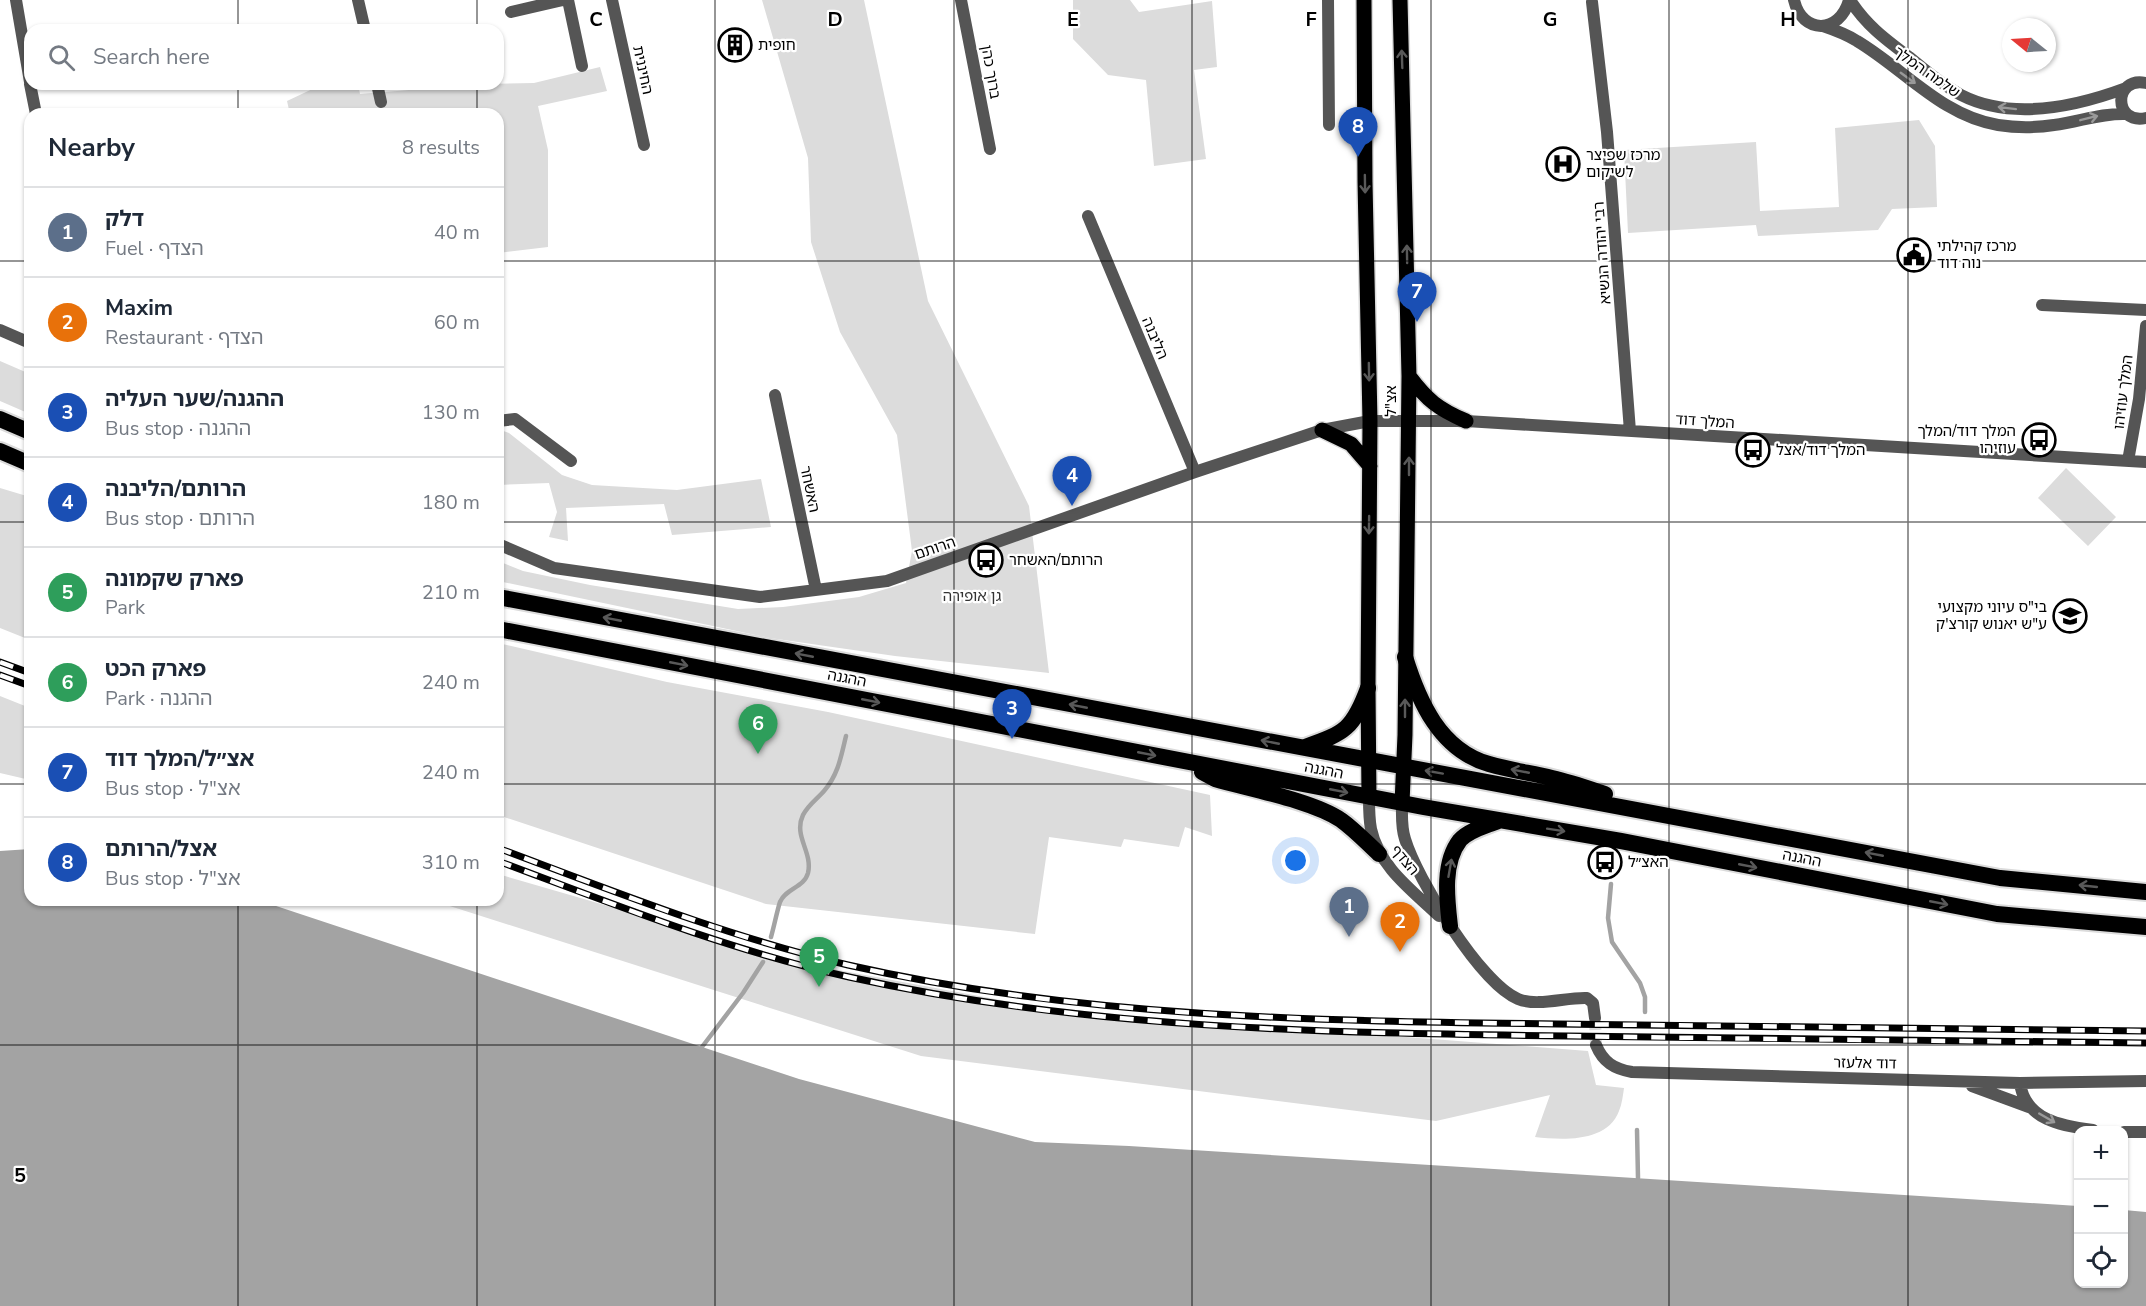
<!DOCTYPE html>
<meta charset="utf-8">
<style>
body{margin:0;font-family:"Nunito Sans","Noto Sans Hebrew",sans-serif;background:#f2f2f3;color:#1f2937}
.controls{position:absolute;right:18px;bottom:18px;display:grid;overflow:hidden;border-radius:12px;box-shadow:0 2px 4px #0004}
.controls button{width:54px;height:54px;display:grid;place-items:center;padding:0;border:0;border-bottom:2px solid #e0e1e3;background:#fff;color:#1f2937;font:30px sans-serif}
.compass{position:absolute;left:2002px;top:18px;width:54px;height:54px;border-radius:50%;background:#fff;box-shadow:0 2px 4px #0004;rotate:288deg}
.you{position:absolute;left:1296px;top:861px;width:21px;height:21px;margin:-15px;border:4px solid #fff;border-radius:50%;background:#1a73e8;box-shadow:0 0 0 9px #1a73e833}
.badge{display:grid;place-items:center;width:39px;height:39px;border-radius:50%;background:#111827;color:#fff;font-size:20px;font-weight:700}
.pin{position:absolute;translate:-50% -50px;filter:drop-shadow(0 2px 3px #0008)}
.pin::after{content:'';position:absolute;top:32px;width:21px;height:18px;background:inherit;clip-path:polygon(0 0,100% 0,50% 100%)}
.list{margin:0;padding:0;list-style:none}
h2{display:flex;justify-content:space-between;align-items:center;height:78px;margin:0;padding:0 24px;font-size:26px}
h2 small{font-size:20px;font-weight:400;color:#747a83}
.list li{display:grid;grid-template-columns:39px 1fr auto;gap:18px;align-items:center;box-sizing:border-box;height:90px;padding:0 24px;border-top:2px solid #e0e1e3}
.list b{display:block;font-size:22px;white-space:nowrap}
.list p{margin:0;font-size:20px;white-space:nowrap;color:#747a83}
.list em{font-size:20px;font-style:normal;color:#747a83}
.icon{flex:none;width:33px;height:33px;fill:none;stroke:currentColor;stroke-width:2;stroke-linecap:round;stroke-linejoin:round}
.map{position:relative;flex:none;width:2146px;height:1306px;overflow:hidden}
.search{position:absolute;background:#fff;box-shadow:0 2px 4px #0004;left:24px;top:24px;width:480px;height:66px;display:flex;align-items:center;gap:15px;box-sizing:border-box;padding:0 21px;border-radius:18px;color:#747a83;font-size:22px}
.panel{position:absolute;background:#fff;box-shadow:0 2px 4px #0004;left:24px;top:108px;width:480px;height:798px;border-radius:18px}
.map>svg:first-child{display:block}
.green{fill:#dcdcdc}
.water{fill:#a3a3a3}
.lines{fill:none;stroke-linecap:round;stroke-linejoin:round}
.stream{stroke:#a3a3a3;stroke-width:4.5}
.minor-tunnel{stroke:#d9d9d9;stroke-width:12;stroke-dasharray:12 6;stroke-linecap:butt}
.primary-casing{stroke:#dbdbdb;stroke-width:18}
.trunk-casing{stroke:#dbdbdb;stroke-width:20}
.minor{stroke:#555;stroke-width:12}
.tertiary{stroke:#555;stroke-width:12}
.primary{stroke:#000;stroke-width:15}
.trunk{stroke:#000;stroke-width:16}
.rail-casing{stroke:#000;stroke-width:7}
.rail{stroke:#fff;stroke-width:4.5;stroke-dasharray:14;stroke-linecap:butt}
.oneway{stroke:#595959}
.oneway2{stroke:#999}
.grid{fill:none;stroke:#000;stroke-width:1.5;stroke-opacity:0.55}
.labels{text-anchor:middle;stroke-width:4.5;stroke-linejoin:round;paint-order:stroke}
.poi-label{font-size:15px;fill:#000;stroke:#fff;text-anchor:start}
.street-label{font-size:15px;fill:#000;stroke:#fff}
.park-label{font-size:15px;fill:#333;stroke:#fff}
.grid-label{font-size:20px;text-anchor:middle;font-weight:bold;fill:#000;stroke:#fff;stroke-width:4.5;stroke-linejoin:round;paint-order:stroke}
</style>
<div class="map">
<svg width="2146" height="1306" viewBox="0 0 2146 1306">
<rect width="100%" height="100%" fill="#fff"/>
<path class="green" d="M 762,0 L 864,0 L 928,301 L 1029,506 L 1049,673 L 895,656 L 770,638 L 498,581 L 498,561 L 523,571 L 590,585 L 738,609 L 783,607 L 859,597 L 906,583 L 912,551 L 897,435 L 840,332 L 811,242 L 808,158 Z
M 1073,0 L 1130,0 L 1139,12 L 1212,1 L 1217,67 L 1194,70 L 1206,159 L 1154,166 L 1146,80 L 1108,75 L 1073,39 Z
M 600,67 L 607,91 L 538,106 L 548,150 L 548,247 L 498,253 L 498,114 L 290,114 L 287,101 L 323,84 L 358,84 L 360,94 L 483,84 L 534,83 Z
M 1919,120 L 1935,146 L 1937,207 L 1892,209 L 1878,230 L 1758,236 L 1756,225 L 1628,233 L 1624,150 L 1756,142 L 1760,211 L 1839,207 L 1835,128 Z
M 0,361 L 30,374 L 30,414 L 0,401 Z
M 498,429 L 509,433 L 562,475 L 592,485 L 677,490 L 761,479 L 771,527 L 672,535 L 664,504 L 566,508 L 568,541 L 549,537 L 557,512 L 549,483 L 498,485 Z
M 2066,468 L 2116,517 L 2088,546 L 2038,498 Z
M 0,488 L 30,497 L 30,640 L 0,628 Z
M 498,643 L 667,682 L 828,712 L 1210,795 L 1212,836 L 1185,827 L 1179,847 L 1124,839 L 1121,847 L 1049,837 L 1035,934 L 766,904 L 498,815 Z
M 0,696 L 30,708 L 30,780 L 0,773 Z
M 498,874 L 811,965 L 1055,1010 L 1588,1051 L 1596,1085 L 1624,1088 C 1623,1095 1622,1104 1619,1111 C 1607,1143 1562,1140 1535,1137 L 1550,1095 L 1436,1121 L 921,1056 L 431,900 L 498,900 Z"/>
<path class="water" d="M 30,849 L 30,900 L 258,900 L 799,1079 L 1035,1142 L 1129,1146 L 2078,1206 L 2078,1284 L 2124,1284 L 2124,1210 L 2146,1212 L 2146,1306 L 0,1306 L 0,851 Z"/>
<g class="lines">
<path class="stream" d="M 1611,884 L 1608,918 L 1612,942 L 1640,983 L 1645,997 L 1645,1012
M 771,937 C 774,927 777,911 780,902 C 786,888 804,888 808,873 C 813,852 793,836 803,815 C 808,805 817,799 824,791 C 838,775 841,757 846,736
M 702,1047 L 743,993 L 763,962
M 1637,1130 L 1638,1178"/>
<path class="minor-tunnel" d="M 1595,1018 L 1596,1045"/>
<defs>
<path id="primary" d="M 1364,0 L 1365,182 L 1370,421 L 1368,688 L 1369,797
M 1400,0 L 1409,376 L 1405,735 L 1402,803
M 1409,376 C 1427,400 1438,409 1466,421
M 1322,430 L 1351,444 L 1370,466"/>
<path id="trunk" d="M 0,419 L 30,432
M 0,451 L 30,464
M 498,597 L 2000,878 L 2146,892
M 498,629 L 1423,807 L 1621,841 L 1997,914 L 2146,927
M 1405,657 C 1419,702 1440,750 1489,764 C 1510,770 1531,773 1552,778 C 1570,782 1587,788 1605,794
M 1305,747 C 1345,733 1353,729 1368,688
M 1202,772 L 1215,779 C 1250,789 1313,801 1341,820 C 1355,830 1367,843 1379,854
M 1450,926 C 1447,900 1442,863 1460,840 C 1469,830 1486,826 1498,821"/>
</defs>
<use href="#primary" class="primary-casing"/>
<use href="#trunk" class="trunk-casing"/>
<path class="minor" d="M 16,0 L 30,82
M 358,0 L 365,30
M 568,0 L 582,66
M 612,0 L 644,145
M 961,0 L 990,149
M 1328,0 L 1329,125
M 1592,2 L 1607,132 L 1630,431
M 511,12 L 563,0
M 30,84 L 36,114
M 377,84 L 381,102
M 1088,216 L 1195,472
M 2042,305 L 2146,310
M 0,330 L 30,343
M 775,395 L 816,590
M 498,421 L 515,419 L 571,461
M 2128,461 L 2139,399 L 2146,326
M 498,544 L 554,568 L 760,597 L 887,581 L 1195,472 L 1322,430 L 1370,421 L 1466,421 L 2146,462
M 1369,797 C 1369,807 1369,819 1371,829 C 1379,867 1413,891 1439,916
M 1402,803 C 1402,815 1401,827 1405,839 C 1417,879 1480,983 1518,999 C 1538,1007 1566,997 1587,998 L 1593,1003 L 1595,1018
M 1596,1045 C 1603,1062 1614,1069 1632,1072 L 2020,1083 L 2146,1081
M 2020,1083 C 2025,1120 2062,1126 2093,1130
M 1972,1086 L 2029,1107
M 2124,1132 L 2146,1132"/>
<path class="tertiary" d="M 1794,0 C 1802,35 1840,34 1849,0
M 1850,0 C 1866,25 1885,39 1909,57 C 1925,70 1942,85 1961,95 C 2012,121 2075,107 2126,88
M 1823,26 C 1835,30 1846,34 1857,41 C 1904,69 1942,116 1998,125 C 2017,128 2035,128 2054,125 C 2080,122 2099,113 2126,114
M 2146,83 C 2113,76 2113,125 2146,118"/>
<use href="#primary" class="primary"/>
<use href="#trunk" class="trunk"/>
<defs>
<path id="rail" d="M 0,662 L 30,673
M 0,675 L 30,686
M 498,848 C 613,891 728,937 848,965 C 1081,1018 1321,1021 1558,1024 C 1754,1026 1950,1029 2146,1031
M 498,861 C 613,904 728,950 849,977 C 1084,1029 1326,1033 1567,1036 C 1760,1039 1953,1041 2146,1043"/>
</defs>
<use href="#rail" class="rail-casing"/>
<use href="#rail" class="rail"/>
</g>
<defs><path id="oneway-shaft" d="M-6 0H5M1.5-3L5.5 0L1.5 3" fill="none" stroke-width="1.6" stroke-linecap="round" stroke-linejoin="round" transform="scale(1.5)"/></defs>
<g class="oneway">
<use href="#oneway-shaft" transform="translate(1402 59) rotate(-92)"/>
<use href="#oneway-shaft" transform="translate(1365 184) rotate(89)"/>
<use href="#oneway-shaft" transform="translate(1407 254) rotate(-91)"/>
<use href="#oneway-shaft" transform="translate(1369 372) rotate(89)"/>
<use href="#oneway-shaft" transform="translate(1409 466) rotate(-90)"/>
<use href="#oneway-shaft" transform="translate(1369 525) rotate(91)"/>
<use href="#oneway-shaft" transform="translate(612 619) rotate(-169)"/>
<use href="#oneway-shaft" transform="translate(804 655) rotate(-169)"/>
<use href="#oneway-shaft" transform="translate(679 664) rotate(11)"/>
<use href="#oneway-shaft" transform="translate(871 701) rotate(11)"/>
<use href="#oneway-shaft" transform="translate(1078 706) rotate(-169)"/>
<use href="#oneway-shaft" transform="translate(1405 708) rotate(-90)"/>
<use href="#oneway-shaft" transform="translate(1270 742) rotate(-169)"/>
<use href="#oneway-shaft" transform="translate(1147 754) rotate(11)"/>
<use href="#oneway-shaft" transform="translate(1520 771) rotate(-169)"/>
<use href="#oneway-shaft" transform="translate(1434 772) rotate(-170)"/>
<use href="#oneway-shaft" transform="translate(1339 791) rotate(11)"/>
<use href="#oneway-shaft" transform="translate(1556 830) rotate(9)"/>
<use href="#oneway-shaft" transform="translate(1874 854) rotate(-169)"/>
<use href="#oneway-shaft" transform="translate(1748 866) rotate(11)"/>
<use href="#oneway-shaft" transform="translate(1450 868) rotate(-80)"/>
<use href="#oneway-shaft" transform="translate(2088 886) rotate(-174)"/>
<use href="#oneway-shaft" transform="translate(1939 903) rotate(11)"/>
</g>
<g class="oneway2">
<use href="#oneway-shaft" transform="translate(1908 78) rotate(36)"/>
<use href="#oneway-shaft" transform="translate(2007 108) rotate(-173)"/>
<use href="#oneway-shaft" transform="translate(2089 118) rotate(-14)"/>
<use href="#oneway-shaft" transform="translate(2047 1118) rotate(30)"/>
</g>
<path class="grid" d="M 238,0 L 238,30M 477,0 L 477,30M 715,0 L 715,1306M 954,0 L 954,1306M 1192,0 L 1192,1306M 1431,0 L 1431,1306M 1669,0 L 1669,1306M 1908,0 L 1908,1306M 238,84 L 238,114M 477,84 L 477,114M 0,261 L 30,261M 498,261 L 2146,261M 0,522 L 30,522M 498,522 L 2146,522M 0,784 L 30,784M 498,784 L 2146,784M 238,900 L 238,1306M 477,900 L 477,1306M 0,1045 L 2146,1045"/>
<defs>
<symbol id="building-ring" viewBox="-11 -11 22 22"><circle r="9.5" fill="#fff" stroke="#000" stroke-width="1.5"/><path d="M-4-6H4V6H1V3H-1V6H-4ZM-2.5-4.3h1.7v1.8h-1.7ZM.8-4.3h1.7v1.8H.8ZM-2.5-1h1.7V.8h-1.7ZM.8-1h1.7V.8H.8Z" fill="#000"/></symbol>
<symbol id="hospital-ring" viewBox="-11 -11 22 22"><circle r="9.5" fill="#fff" stroke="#000" stroke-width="1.5"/><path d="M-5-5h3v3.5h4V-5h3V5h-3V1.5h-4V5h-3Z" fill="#000"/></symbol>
<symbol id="civic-ring" viewBox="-11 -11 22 22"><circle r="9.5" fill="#fff" stroke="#000" stroke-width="1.5"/><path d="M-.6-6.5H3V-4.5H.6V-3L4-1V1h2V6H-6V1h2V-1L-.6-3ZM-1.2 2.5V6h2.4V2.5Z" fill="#000"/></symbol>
<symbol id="bus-ring" viewBox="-11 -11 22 22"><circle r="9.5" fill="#fff" stroke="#000" stroke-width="1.5"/><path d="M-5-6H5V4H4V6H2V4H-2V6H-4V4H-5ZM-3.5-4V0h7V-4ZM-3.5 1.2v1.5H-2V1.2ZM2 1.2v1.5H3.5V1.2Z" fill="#000"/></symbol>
<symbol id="school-ring" viewBox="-11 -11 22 22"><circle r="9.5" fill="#fff" stroke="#000" stroke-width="1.5"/><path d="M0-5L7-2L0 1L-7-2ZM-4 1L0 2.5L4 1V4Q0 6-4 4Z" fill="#000"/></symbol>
</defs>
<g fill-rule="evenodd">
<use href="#building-ring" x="716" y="26" width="38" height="38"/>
<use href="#hospital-ring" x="1544" y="145" width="38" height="38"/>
<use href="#civic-ring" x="1895" y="236" width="38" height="38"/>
<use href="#bus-ring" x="2020" y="421" width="38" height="38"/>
<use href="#bus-ring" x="1734" y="431" width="38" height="38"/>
<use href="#bus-ring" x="967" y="541" width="38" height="38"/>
<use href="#school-ring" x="2051" y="597" width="38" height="38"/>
<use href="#bus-ring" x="1586" y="843" width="38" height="38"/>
</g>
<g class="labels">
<g class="poi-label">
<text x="758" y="50">חופית</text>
<text x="1586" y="160">מרכז שפיצר<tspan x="1586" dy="17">לשיקום</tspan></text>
<text x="1937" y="251">מרכז קהילתי<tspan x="1937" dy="17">נוה דוד</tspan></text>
<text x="2016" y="436" text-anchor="end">המלך דוד/המלך<tspan x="2016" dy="17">עוזיהו</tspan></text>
<text x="1776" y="455">המלך דוד/אצל</text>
<text x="1009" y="565">הרותם/האשחר</text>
<text x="2047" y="612" text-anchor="end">בי"ס עיוני מקצועי<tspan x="2047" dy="17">ע"ש יאנוש קורצ'ק</tspan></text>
<text x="1628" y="867">האצ״ל</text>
</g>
<g class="street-label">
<text transform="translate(643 70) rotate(78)" y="5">החיננית</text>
<text transform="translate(991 72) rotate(80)" y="5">ברוך כהן</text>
<text transform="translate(1927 72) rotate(35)" y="5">שלמה המלך</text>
<text transform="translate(1602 253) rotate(-94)" y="5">רבי יהודה הנשיא</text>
<text transform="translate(1155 338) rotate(67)" y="5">הליבנה</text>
<text transform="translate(2123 392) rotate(-83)" y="5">המלך עוזיהו</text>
<text transform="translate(1391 401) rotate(-90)" y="5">אצ"ל</text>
<text transform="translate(1705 421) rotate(4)" y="5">המלך דוד</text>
<text transform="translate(810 489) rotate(78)" y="5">האשחר</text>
<text transform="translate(935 548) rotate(-19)" y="5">הרותם</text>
<text transform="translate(847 678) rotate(11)" y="5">ההגנה</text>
<text transform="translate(1324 770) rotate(11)" y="5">ההגנה</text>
<text transform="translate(1802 858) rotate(11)" y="5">ההגנה</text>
<text transform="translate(1405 860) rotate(50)" y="5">הצדף</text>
<text transform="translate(1865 1063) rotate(1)" y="5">דוד אלעזר</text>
</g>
<g class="park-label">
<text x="972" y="601">גן אופירה</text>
</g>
</g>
<g class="grid-label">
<text x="596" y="26">C</text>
<text x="835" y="26">D</text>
<text x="1073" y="26">E</text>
<text x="1311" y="26">F</text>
<text x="1550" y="26">G</text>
<text x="1788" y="26">H</text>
<text x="20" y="1182">5</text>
</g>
</svg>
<div class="controls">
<button>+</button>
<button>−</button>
<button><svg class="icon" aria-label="locate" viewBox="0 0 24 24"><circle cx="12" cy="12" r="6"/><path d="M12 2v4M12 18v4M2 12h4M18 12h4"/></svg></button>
</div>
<svg class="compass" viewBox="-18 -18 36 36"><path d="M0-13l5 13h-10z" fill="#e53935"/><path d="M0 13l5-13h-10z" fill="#747a83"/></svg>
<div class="you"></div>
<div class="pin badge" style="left:1349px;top:937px;background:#5c6f8a">1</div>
<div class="pin badge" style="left:1400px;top:952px;background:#e8710a">2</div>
<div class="pin badge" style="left:1012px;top:739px;background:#1a4fb4">3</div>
<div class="pin badge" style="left:1072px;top:506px;background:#1a4fb4">4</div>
<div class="pin badge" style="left:819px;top:987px;background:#2e9e5b">5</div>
<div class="pin badge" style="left:758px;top:754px;background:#2e9e5b">6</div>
<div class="pin badge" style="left:1417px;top:322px;background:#1a4fb4">7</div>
<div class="pin badge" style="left:1358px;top:157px;background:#1a4fb4">8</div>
<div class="search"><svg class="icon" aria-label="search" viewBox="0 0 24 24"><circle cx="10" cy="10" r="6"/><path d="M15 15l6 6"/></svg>Search here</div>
<section class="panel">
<h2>Nearby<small>8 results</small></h2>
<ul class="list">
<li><span class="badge" style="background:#5c6f8a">1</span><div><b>דלק</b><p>Fuel · הצדף</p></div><em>40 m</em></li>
<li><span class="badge" style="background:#e8710a">2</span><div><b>Maxim</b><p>Restaurant · הצדף</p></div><em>60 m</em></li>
<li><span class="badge" style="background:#1a4fb4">3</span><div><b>ההגנה/שער העליה</b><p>Bus stop · ההגנה</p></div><em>130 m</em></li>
<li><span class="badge" style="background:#1a4fb4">4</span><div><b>הרותם/הליבנה</b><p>Bus stop · הרותם</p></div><em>180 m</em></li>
<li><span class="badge" style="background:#2e9e5b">5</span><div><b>פארק שקמונה</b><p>Park</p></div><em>210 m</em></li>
<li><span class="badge" style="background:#2e9e5b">6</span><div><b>פארק הכט</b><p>Park · ההגנה</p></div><em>240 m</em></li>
<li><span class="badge" style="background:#1a4fb4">7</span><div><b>אצ״ל/המלך דוד</b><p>Bus stop · אצ&quot;ל</p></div><em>240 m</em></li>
<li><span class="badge" style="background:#1a4fb4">8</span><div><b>אצל/הרותם</b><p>Bus stop · אצ&quot;ל</p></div><em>310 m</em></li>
</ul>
</section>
</div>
